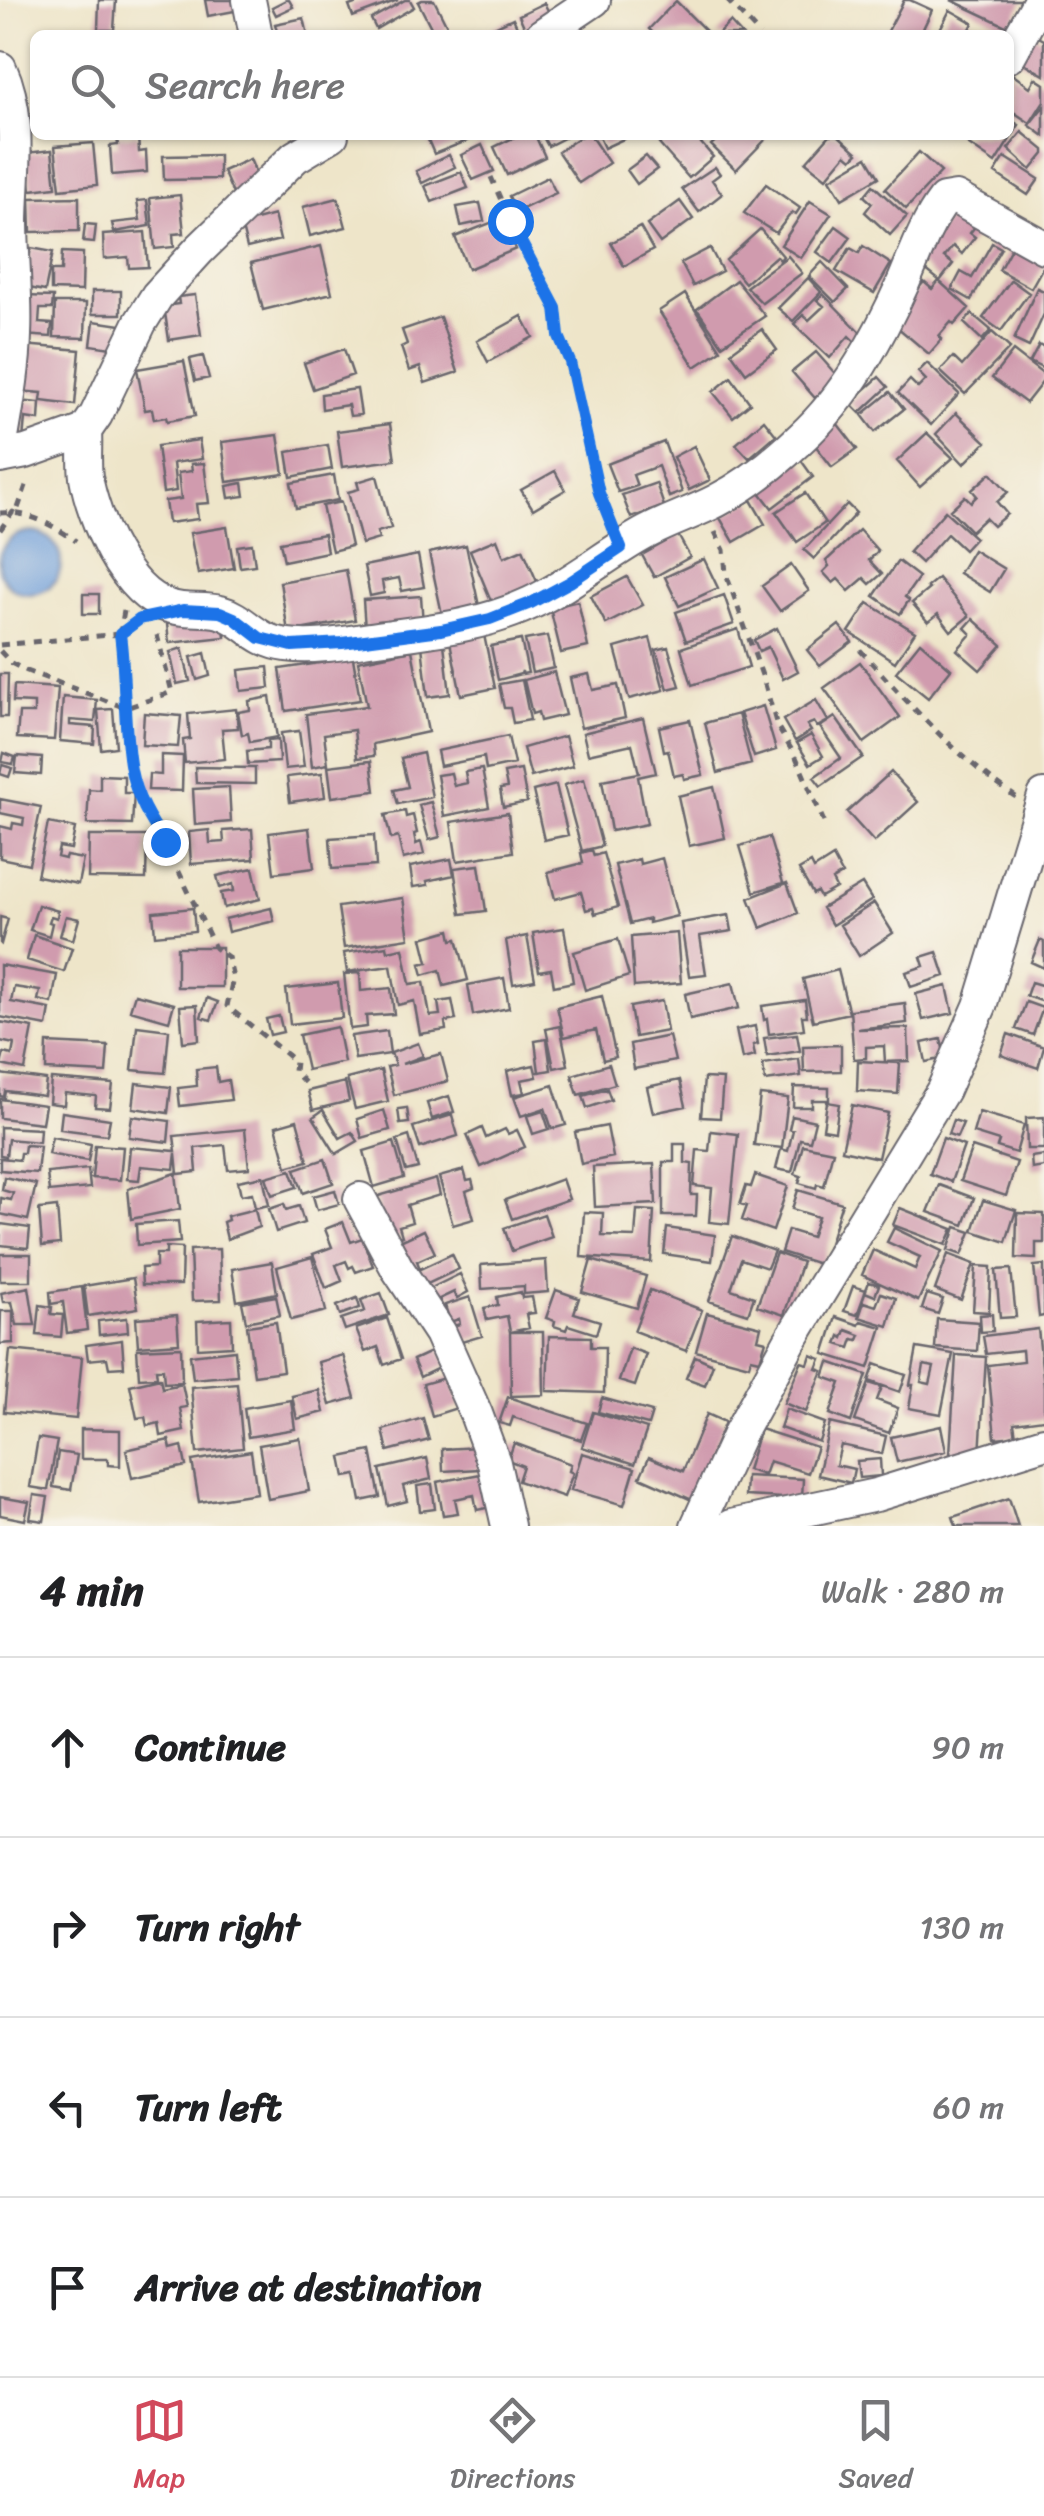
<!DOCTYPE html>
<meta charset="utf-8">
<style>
body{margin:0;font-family:Sriracha,sans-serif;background:#f2f2f2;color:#202124}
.stop{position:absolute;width:30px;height:30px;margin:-22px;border:8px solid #1a73e8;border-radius:50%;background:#fff}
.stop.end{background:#1a73e8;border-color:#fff;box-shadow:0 2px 10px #0008}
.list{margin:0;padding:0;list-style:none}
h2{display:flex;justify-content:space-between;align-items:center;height:130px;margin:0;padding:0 40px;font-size:42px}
h2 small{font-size:32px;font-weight:400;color:#757577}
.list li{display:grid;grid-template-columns:65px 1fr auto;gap:30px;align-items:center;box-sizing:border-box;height:180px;padding:0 40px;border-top:2px solid #e0e0e0}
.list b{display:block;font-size:38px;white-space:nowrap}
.list em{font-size:32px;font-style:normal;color:#757577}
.icon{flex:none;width:55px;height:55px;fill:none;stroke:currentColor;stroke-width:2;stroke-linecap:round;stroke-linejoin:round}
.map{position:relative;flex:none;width:1044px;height:1526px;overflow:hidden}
.search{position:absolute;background:#fff;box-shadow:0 2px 8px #0004;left:30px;right:30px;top:30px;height:110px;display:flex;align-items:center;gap:25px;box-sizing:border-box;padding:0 35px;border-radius:15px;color:#757577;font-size:38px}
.sheet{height:850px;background:#fff}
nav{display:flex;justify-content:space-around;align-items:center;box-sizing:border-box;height:140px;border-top:2px solid #e0e0e0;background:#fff;font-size:28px;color:#757577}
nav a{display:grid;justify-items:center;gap:5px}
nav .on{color:#d1495b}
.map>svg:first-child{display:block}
.water{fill:#72a0da;stroke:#4a618a;stroke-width:2.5}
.building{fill:#d09bae;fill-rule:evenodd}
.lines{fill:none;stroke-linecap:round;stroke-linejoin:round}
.minor-casing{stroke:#69666d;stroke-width:36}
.path{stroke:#69666d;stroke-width:5;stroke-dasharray:8 8;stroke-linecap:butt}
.minor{stroke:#fff;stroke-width:32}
.route{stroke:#1a73e8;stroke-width:12}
</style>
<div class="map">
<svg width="1044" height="1526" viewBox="0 0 1044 1526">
<rect width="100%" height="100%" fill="#f7f3e8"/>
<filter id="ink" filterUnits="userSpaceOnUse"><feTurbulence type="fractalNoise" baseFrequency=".01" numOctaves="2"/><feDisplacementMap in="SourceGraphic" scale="20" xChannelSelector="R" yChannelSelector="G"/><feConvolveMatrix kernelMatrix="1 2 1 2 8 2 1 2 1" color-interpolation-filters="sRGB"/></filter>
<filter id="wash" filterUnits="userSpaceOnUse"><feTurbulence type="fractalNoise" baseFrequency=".0048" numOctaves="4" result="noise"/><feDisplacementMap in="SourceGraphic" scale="40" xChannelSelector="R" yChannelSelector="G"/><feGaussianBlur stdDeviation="2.25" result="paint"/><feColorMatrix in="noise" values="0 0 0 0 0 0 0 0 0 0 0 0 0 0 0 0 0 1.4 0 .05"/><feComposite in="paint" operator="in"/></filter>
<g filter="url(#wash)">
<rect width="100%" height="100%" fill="#eee5c9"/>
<path class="water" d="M-1 563a31 31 0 1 1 62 0a31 31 0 1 1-62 0Z"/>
<g id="blocks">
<path class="building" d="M 99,0 L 116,0 L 114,30 L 98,30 Z
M 205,0 L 244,0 L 245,9 L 208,16 Z
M 286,0 L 289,0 L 293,7 L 276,15 L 272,7 Z
M 366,0 L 398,0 L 353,17 L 349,6 Z
M 405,0 L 410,0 L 414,7 L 376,29 L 371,19 Z
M 422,0 L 434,0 L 448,28 L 435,35 L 418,2 Z
M 904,0 L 910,0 L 932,10 L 920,35 L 892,35 L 887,33 Z
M 951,0 L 1023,0 L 1010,28 Z
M 676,1 L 706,31 L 702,35 L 689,33 L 655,35 L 649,29 Z
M 544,3 L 552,18 L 526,31 L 519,15 Z
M 950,10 L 973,23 L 967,35 L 937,35 Z
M 304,18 L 308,35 L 278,35 L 275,24 Z
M 513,18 L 519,31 L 510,35 L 495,35 L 492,28 Z
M 730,22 L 742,35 L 717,35 Z
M 1029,32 L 1044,40 L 1044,75 L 1015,58 Z
M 1009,72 L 1030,87 L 1035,78 L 1044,84 L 1044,101 L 1030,123 L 1009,109 Z
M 1044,106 L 1044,136 L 1029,125 Z
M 1009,119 L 1019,125 L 995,163 L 963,141 L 967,135 L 1009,135 Z
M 1022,132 L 1044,150 L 1044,154 L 1031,170 L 1008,149 Z
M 138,135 L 139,152 L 146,151 L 147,172 L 112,175 L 110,146 L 118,145 L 117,136 Z
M 426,135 L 482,135 L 434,154 Z
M 519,135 L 535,135 L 545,157 L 507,175 L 494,147 Z
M 542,135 L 570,135 L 548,146 Z
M 583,135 L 590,135 L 609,163 L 579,183 L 558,152 Z
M 598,135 L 632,135 L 604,148 Z
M 670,135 L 694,135 L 713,157 L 689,178 L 659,144 Z
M 722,135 L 762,135 L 766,139 L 736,170 L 711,145 Z
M 830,135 L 838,135 L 858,153 L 852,159 L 846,154 L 826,178 L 806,162 Z
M 93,143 L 97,185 L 60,189 L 55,146 Z
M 482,145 L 494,171 L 473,180 L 461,155 Z
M 52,150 L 56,187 L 31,190 L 26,153 Z
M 919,152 L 941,172 L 906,209 L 885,189 Z
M 219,155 L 219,179 L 164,180 L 163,156 Z
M 449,155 L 455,167 L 422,183 L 416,171 Z
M 646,156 L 657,169 L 637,184 L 627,170 Z
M 867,157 L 879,177 L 842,199 L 830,179 Z
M 1005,157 L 1039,179 L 1028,195 L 995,173 Z
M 250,159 L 260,183 L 233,194 L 223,171 Z
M 715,167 L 720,174 L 712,180 L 722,194 L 699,212 L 682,189 Z
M 461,172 L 468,188 L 432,202 L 425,186 Z
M 548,177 L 556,193 L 516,212 L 509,196 Z
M 766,184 L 800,208 L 796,214 L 792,212 L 776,233 L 744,213 Z
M 873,185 L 907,216 L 890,235 L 865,212 L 872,203 L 864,196 Z
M 180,195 L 184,233 L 173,234 L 174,247 L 155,249 L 150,198 Z
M 79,197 L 79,231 L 31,232 L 30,198 Z
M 338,198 L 346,227 L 310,236 L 303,207 Z
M 147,200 L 150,226 L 114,232 L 112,223 L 140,220 L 137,201 Z
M 680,201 L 693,219 L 660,243 L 647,225 Z
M 810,201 L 831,214 L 801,258 L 781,245 Z
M 480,203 L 484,221 L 461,226 L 457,207 Z
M 956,208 L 977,224 L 970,233 L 975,237 L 962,254 L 953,246 L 944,257 L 953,264 L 940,281 L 915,261 Z
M 274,215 L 280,240 L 247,248 L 241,224 Z
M 503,218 L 516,249 L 468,269 L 455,237 Z
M 85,224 L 96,225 L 94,243 L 83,242 Z
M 836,226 L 851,237 L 832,263 L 817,252 Z
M 640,227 L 653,250 L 624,266 L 611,243 Z
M 760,229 L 783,256 L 780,260 L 776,256 L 745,283 L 726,260 Z
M 145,232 L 148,267 L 129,268 L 128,257 L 104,259 L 103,235 Z
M 1017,237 L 1044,252 L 1044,265 L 1031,288 L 999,270 Z
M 992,243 L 1001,248 L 971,300 L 952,289 L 961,272 L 972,278 Z
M 321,246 L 332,293 L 263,310 L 251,263 Z
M 863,246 L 891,264 L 874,293 L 836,271 L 850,248 L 859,253 Z
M 31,248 L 53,252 L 45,291 L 24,287 Z
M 710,248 L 722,271 L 693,286 L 681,263 Z
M 62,252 L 83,253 L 82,291 L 51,290 L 51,271 L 61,271 Z
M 788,256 L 802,273 L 762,303 L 746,287 Z
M 822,262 L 848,289 L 835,302 L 809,276 Z
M 808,278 L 821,292 L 793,321 L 778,308 Z
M 736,280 L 765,316 L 722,345 L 697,309 Z
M 1011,280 L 1029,293 L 1001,331 L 983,318 Z
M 939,281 L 969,308 L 954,325 L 951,322 L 939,336 L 942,339 L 929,354 L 890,321 L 924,282 L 932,289 Z
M 1037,288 L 1044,291 L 1044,314 L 1029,347 L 1014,340 Z
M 92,291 L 121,291 L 121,314 L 92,314 Z
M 685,294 L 721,350 L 695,367 L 659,311 Z
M 823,294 L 863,335 L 856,343 L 849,336 L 830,358 L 794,324 L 803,315 L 809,320 L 824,306 L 817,300 Z
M 195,295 L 201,335 L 169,340 L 164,306 L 179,304 L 178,297 Z
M 26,296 L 53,297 L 52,309 L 40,309 L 39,323 L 52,324 L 51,337 L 23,335 Z
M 55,303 L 86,303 L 85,338 L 54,337 Z
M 972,314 L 991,330 L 982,340 L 964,323 Z
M 522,316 L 533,337 L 488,362 L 477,341 Z
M 440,317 L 458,372 L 425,383 L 420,367 L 409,371 L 401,347 L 407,344 L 402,330 Z
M 94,321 L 121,325 L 118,349 L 91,345 Z
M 762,329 L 777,350 L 746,373 L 731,352 Z
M 992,332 L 1010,348 L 965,394 L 940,371 L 953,357 L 962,366 Z
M 23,345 L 80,350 L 75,405 L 41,401 L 42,393 L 18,391 Z
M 1039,345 L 1044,348 L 1044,369 L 1030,362 Z
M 344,349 L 353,375 L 313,389 L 304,363 Z
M 1013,351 L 1044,375 L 1044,380 L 1026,403 L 992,378 Z
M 816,352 L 839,378 L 815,398 L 792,372 Z
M 203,356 L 209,378 L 195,381 L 190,359 Z
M 184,361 L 195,416 L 167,421 L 166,417 L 154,419 L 152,409 L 145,410 L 137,369 Z
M 927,363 L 959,394 L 931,425 L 898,393 L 910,380 L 918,388 L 926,380 L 918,372 Z
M 731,377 L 750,403 L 733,417 L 713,392 Z
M 879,377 L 888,387 L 860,413 L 850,403 Z
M 357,389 L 361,415 L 350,416 L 348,405 L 322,409 L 321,394 Z
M 890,392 L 904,409 L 875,432 L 862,415 Z
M 10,400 L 40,403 L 39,420 L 25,418 L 23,440 L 6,438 Z
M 956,413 L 986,442 L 964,464 L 936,434 Z
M 764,420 L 776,435 L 749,458 L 736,444 Z
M 837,423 L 857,449 L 832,467 L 812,441 Z
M 390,424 L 395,460 L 342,467 L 337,431 Z
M 927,433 L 953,458 L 920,487 L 897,461 Z
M 278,435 L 284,474 L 227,482 L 222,442 Z
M 199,440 L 202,459 L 173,463 L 176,491 L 163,493 L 157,446 Z
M 664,442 L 682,492 L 669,497 L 658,466 L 633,475 L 637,486 L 618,492 L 607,464 Z
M 328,445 L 332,469 L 291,477 L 287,452 Z
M 694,446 L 710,480 L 689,490 L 673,457 Z
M 798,456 L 813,477 L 772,508 L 756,487 Z
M 204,463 L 209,503 L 196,504 L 198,519 L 168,523 L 165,501 L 181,499 L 178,473 L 192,471 L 191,464 Z
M 555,471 L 565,490 L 533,509 L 521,490 Z
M 991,473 L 1008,492 L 997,502 L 1007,514 L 993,526 L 985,518 L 971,531 L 950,510 L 965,496 L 971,502 L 977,496 L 972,490 Z
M 334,475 L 338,500 L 296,508 L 291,483 Z
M 377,476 L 391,528 L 377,532 L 379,539 L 362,544 L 348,492 L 359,489 L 357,482 Z
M 243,483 L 245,496 L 229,498 L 227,486 Z
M 656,483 L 664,506 L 631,518 L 622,495 Z
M 805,493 L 825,523 L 797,542 L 776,512 Z
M 751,500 L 765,524 L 734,542 L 720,518 Z
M 341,502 L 351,546 L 332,551 L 322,506 Z
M 847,504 L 856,513 L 814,559 L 804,550 Z
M 945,511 L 975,538 L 964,550 L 947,534 L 921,563 L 909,552 Z
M 227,527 L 234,568 L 198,574 L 190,533 Z
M 859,530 L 878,551 L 869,560 L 882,574 L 870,584 L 864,578 L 849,591 L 838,579 L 833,583 L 823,572 L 829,566 L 826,561 Z
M 324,534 L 327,552 L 284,561 L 280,542 Z
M 678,535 L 690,557 L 654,577 L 642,555 Z
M 497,539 L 504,557 L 523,549 L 538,584 L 492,603 L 470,550 Z
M 252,544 L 255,565 L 240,567 L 237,546 Z
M 466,545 L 479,606 L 442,614 L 429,553 Z
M 973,550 L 1004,569 L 990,592 L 959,573 Z
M 418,555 L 424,587 L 402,591 L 399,578 L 382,581 L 384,593 L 370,596 L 364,566 Z
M 704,559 L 718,588 L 679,606 L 665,577 Z
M 898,561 L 919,577 L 905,597 L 909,600 L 900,614 L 874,596 Z
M 791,565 L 809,591 L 780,611 L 762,586 Z
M 346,570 L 355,620 L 288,632 L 280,582 Z
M 627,577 L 643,605 L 606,624 L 591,596 Z
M 938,578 L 969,616 L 951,631 L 938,614 L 928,622 L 912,603 L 929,589 L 927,587 Z
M 83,594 L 99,594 L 99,614 L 83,614 Z
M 724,595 L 734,624 L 686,641 L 676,612 Z
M 421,596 L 423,624 L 365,629 L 363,600 Z
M 578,601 L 588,647 L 561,653 L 550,608 Z
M 868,603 L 915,632 L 895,662 L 849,632 Z
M 223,618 L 225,637 L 169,643 L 167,624 Z
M 973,619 L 1002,645 L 980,670 L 957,650 L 971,634 L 965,628 Z
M 839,625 L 852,642 L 820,666 L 807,650 Z
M 777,628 L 798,671 L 783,679 L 768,647 L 759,651 L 754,640 Z
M 738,629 L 749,667 L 692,685 L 681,648 Z
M 483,630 L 495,688 L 461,695 L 449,637 Z
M 547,636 L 554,668 L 532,673 L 525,640 Z
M 650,638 L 664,690 L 629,699 L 615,648 Z
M 521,640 L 528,673 L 522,674 L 522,671 L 521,674 L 498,680 L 491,646 Z
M 920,642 L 951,669 L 928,698 L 896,672 Z
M 444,644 L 450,694 L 428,697 L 422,646 Z
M 668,647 L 680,686 L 668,689 L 656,650 Z
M 182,648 L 190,681 L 177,684 L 170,652 Z
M 412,650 L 428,732 L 373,744 L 374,756 L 357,758 L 354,730 L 324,734 L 328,764 L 312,767 L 306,714 L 367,706 L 358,661 Z
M 205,653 L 210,676 L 197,680 L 191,657 Z
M 353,658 L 360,700 L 286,711 L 280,669 Z
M 860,662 L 900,717 L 864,743 L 824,688 Z
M 268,667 L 270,688 L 241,691 L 239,670 Z
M 554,672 L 565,715 L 540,721 L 538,712 L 532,714 L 524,680 Z
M 0,674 L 8,674 L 7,717 L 0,717 Z
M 589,674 L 593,690 L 618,685 L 625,718 L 581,728 L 570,678 Z
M 522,680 L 530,720 L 513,723 L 510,708 L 504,708 L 499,684 Z
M 14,685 L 58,688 L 54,740 L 17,738 L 19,713 L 34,713 L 34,703 L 13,702 Z
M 63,697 L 97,700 L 95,722 L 70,720 L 70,725 L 95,727 L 94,744 L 60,741 Z
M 270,697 L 277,737 L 250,742 L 248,733 L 242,735 L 238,712 L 250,710 L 249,701 Z
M 816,700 L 828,721 L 817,727 L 814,722 L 807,725 L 811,731 L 795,741 L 783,720 Z
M 763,706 L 776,750 L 754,757 L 740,713 Z
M 113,709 L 116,747 L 101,749 L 98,710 Z
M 236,709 L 238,728 L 222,729 L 225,759 L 185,763 L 183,740 L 190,739 L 188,714 Z
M 144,713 L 181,716 L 178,747 L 142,745 Z
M 738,714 L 751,764 L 718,773 L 705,723 Z
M 835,717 L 863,757 L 821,786 L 814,777 L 841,758 L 820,727 Z
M 643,718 L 656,773 L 638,777 L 647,824 L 611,831 L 602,780 L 639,773 L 632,744 L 588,754 L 583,733 Z
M 690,720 L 703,775 L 684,779 L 683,774 L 674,776 L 668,750 L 664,751 L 659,727 Z
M 299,731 L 304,767 L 285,769 L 281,733 Z
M 811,735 L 823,756 L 810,764 L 797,743 Z
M 508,736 L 514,764 L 486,770 L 484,757 L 440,766 L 437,751 Z
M 565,736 L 573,766 L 531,777 L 523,748 Z
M 278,740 L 279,762 L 248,764 L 247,751 L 268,749 L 268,741 Z
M 4,753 L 15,757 L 13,764 L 2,762 Z
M 423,753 L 432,797 L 398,804 L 394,790 L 408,787 L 401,758 Z
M 161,755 L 183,756 L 182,791 L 148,790 L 149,774 L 161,775 Z
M 17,756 L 42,758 L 41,775 L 15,773 Z
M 371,761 L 375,791 L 332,797 L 328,766 Z
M 2,765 L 12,768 L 9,777 L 0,774 Z
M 195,767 L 255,768 L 255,784 L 196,783 Z
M 482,769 L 489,807 L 444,816 L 437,775 L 451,773 L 454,786 L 467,783 L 465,772 Z
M 521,770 L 527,802 L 503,807 L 500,789 L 507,788 L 504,773 Z
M 891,772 L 918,802 L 874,842 L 847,812 Z
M 322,773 L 325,797 L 290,802 L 287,777 Z
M 100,775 L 124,776 L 124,793 L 134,793 L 132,825 L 87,824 L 89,789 L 100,790 Z
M 584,779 L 602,846 L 582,851 L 564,785 Z
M 556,785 L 568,835 L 544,840 L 533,791 Z
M 229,787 L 231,822 L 195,825 L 193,789 Z
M 714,787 L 725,838 L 689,846 L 678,796 Z
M 0,799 L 41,807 L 29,864 L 0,858 L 0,826 L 12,829 L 13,823 L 23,825 L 24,818 L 0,813 Z
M 431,802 L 440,837 L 429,840 L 419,805 Z
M 405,811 L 406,817 L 413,815 L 417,833 L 414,834 L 416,844 L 421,842 L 424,854 L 403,859 L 398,837 L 391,839 L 385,815 Z
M 508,813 L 513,852 L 457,861 L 451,822 Z
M 48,823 L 75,828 L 71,849 L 59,847 L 57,857 L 65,859 L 66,856 L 83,859 L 78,884 L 37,876 Z
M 309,828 L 314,868 L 274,873 L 269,833 Z
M 252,829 L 254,859 L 191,864 L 189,832 L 209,830 L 210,843 L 224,842 L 223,831 Z
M 374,835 L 376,866 L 332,869 L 330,838 Z
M 89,836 L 147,836 L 146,879 L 88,878 Z
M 769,837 L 783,883 L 754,892 L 740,846 Z
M 592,850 L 594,856 L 603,853 L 618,907 L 595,914 L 593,908 L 586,910 L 581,892 L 555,899 L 548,872 L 583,863 L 581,853 Z
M 833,857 L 842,874 L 832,880 L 836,888 L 820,897 L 817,892 L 813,894 L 799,870 L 811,863 L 814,869 Z
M 662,858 L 677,916 L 649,923 L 649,919 L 630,924 L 615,865 L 639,859 L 640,864 Z
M 451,859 L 454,875 L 427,881 L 428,885 L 413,887 L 410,867 Z
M 479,865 L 486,911 L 461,914 L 454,868 Z
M 253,868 L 260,899 L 224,908 L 221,893 L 234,891 L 233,884 L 220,888 L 217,876 Z
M 787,883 L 798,913 L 761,928 L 749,898 Z
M 862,884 L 872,900 L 832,925 L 822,908 Z
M 403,898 L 409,938 L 344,948 L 338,907 Z
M 874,903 L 893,933 L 859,956 L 840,925 Z
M 38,905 L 58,911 L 57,918 L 51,916 L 49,922 L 52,923 L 49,936 L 30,930 Z
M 193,908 L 195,931 L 155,935 L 153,912 Z
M 271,908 L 274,921 L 228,932 L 225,919 Z
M 729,915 L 732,931 L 700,936 L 706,974 L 689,976 L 681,923 Z
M 66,916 L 79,919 L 73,940 L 60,936 Z
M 0,917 L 8,919 L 1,944 L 0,943 Z
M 564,928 L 573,982 L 554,986 L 551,969 L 539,971 L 533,933 Z
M 450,930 L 452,940 L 457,939 L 468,980 L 444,986 L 440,970 L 423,975 L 420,964 L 428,962 L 422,938 Z
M 677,933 L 681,983 L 634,987 L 631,937 Z
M 34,935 L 72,948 L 64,972 L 27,960 Z
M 527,936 L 535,980 L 513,984 L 506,940 Z
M 618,939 L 629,976 L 585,990 L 574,952 Z
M 1040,940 L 1044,942 L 1044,968 L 1031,962 Z
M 387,946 L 388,951 L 403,948 L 410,984 L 424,982 L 430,1016 L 440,1015 L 438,1002 L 452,1000 L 456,1020 L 445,1022 L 446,1030 L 420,1034 L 414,1001 L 398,1005 L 391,966 L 347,972 L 344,953 Z
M 177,947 L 222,947 L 222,987 L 177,987 Z
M 937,952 L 945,976 L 911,987 L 906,972 L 924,966 L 921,957 Z
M 0,965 L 57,975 L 52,1003 L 38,1000 L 40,991 L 14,987 L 11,1002 L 50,1009 L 47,1026 L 0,1017 Z
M 838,970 L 849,1013 L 813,1021 L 803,979 Z
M 360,973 L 361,991 L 391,988 L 394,1014 L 366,1016 L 367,1027 L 350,1029 L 344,974 Z
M 504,978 L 509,1008 L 473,1015 L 468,985 Z
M 1031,982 L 1044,986 L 1044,1002 L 1026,996 Z
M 338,983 L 342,1018 L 290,1024 L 286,989 Z
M 733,983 L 739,1008 L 690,1019 L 685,994 Z
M 947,986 L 953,1013 L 923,1020 L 916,994 Z
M 135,994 L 174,1004 L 169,1021 L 130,1010 Z
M 602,996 L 616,1057 L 603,1060 L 596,1030 L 564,1037 L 557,1007 Z
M 207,998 L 218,1002 L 211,1020 L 201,1017 Z
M 805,1000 L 807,1016 L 802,1016 L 804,1029 L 769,1034 L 767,1019 L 764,1020 L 762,1006 Z
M 662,1001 L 667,1031 L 635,1037 L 630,1007 Z
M 1026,1002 L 1043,1008 L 1033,1035 L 1016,1029 Z
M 905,1003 L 907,1023 L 858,1029 L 908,1028 L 909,1061 L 885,1062 L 884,1046 L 866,1047 L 866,1058 L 854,1059 L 850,1010 Z
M 197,1005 L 199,1040 L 183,1042 L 180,1006 Z
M 279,1016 L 283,1032 L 270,1035 L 266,1019 Z
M 0,1022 L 33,1028 L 25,1070 L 1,1065 L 4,1053 L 12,1055 L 14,1044 L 0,1041 Z
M 137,1026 L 169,1030 L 165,1073 L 132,1070 Z
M 560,1026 L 568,1065 L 554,1068 L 546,1029 Z
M 755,1026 L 758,1044 L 753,1045 L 755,1056 L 742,1059 L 736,1030 Z
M 337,1027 L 344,1062 L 307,1070 L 299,1035 Z
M 387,1031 L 390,1054 L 355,1059 L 351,1036 Z
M 797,1034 L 800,1051 L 767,1056 L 764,1038 Z
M 1008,1034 L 1044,1047 L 1038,1068 L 1001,1055 Z
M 669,1036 L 675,1061 L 634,1069 L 630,1044 Z
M 547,1039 L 551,1070 L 539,1072 L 535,1041 Z
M 941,1039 L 945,1058 L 926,1062 L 922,1043 Z
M 47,1043 L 108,1046 L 106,1073 L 46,1070 Z
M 418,1043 L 423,1056 L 402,1064 L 441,1054 L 448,1081 L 394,1095 L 387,1067 L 395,1065 L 391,1053 Z
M 841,1045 L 841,1071 L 804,1072 L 803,1046 Z
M 799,1059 L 801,1076 L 765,1081 L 763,1064 Z
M 858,1061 L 900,1063 L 898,1094 L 857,1091 Z
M 609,1064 L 615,1084 L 578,1095 L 572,1075 Z
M 534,1065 L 537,1077 L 521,1080 L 524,1093 L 512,1095 L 507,1071 Z
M 216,1067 L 218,1082 L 228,1080 L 231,1100 L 180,1106 L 178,1088 L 197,1086 L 196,1069 Z
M 381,1070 L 388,1101 L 355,1109 L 347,1079 Z
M 0,1074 L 46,1080 L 44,1096 L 5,1091 L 4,1097 L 0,1096 Z
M 704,1078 L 723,1079 L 720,1118 L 701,1117 Z
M 51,1079 L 113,1084 L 110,1108 L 95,1107 L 96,1096 L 65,1093 L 64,1105 L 49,1103 Z
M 680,1080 L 686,1106 L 653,1113 L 647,1087 Z
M 345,1082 L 349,1101 L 313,1110 L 308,1091 Z
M 136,1083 L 171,1087 L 168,1113 L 133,1108 Z
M 553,1085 L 566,1125 L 552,1129 L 545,1108 L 521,1116 L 514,1097 Z
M 794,1087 L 829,1088 L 829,1100 L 812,1100 L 812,1107 L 793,1107 Z
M 607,1089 L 611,1100 L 587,1108 L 583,1096 Z
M 760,1095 L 788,1098 L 782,1148 L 754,1145 Z
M 449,1096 L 454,1112 L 432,1119 L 427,1103 Z
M 0,1099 L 45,1105 L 42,1123 L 0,1118 Z
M 827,1102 L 839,1104 L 835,1131 L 823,1129 Z
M 852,1105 L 888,1113 L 878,1158 L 842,1150 Z
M 407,1108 L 409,1123 L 400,1124 L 398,1109 Z
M 323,1110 L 340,1138 L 352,1132 L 358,1141 L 336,1154 L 313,1117 Z
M 384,1110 L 390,1130 L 362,1138 L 357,1119 Z
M 543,1111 L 549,1129 L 533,1134 L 527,1116 Z
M 62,1112 L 110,1119 L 107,1135 L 60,1129 Z
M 979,1112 L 1024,1125 L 1016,1153 L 997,1147 L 999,1141 L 973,1133 Z
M 452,1115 L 458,1136 L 420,1148 L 413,1127 Z
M 132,1116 L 170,1121 L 168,1142 L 129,1137 Z
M 792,1116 L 815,1121 L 810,1141 L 800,1139 L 792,1172 L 776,1169 L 781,1149 L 788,1151 L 793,1130 L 789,1129 Z
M 1044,1117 L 1044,1149 L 1027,1149 L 1026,1118 Z
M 297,1120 L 308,1161 L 287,1167 L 276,1126 Z
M 953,1120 L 963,1123 L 957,1137 L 948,1134 Z
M 607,1126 L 613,1157 L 581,1164 L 575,1132 Z
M 0,1127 L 40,1129 L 39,1142 L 8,1139 L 6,1156 L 0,1155 Z
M 482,1128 L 486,1138 L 505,1129 L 508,1134 L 517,1130 L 525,1147 L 481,1167 L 467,1135 Z
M 245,1129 L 249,1168 L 228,1170 L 225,1145 L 195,1148 L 197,1172 L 178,1174 L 176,1153 L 174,1169 L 141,1166 L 139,1180 L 127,1179 L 130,1147 L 176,1151 L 174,1136 Z
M 711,1131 L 738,1134 L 729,1224 L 709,1222 L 712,1188 L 694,1186 L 697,1150 L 709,1151 Z
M 409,1136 L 418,1168 L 406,1171 L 397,1140 Z
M 52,1137 L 91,1144 L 88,1161 L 48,1154 Z
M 943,1138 L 964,1146 L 951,1182 L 930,1174 Z
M 394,1142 L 404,1178 L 374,1187 L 364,1151 Z
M 674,1144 L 685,1144 L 685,1163 L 692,1164 L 691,1195 L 697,1195 L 696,1216 L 663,1216 L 663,1162 L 674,1162 Z
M 25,1145 L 40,1146 L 37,1173 L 0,1170 L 0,1158 L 19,1160 L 20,1153 L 24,1153 Z
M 95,1145 L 123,1147 L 120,1180 L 92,1178 Z
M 803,1145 L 833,1151 L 824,1186 L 817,1184 L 816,1188 L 799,1183 L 801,1176 L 795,1174 Z
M 972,1147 L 1017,1162 L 1006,1196 L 960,1181 Z
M 1044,1155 L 1044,1167 L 1032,1169 L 1031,1157 Z
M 325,1159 L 333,1183 L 303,1193 L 295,1169 Z
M 654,1164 L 656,1204 L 595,1207 L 593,1167 Z
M 88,1169 L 90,1188 L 49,1192 L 47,1173 Z
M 291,1170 L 297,1187 L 272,1195 L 266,1177 Z
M 464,1170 L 467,1181 L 472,1180 L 474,1188 L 466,1191 L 474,1219 L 453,1225 L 439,1177 Z
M 176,1173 L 180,1209 L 131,1219 L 128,1189 Z
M 755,1175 L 788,1186 L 773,1231 L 742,1220 L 747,1206 L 740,1204 L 746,1186 L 751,1187 Z
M 263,1176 L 269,1205 L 255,1208 L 252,1193 L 241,1195 L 238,1181 Z
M 4,1177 L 36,1184 L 28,1220 L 0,1214 L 1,1198 L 11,1200 L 13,1193 L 2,1190 Z
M 436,1179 L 440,1195 L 407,1205 L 412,1222 L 399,1226 L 402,1236 L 387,1240 L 375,1197 Z
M 562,1179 L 569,1199 L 512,1219 L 505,1200 Z
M 939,1185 L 974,1198 L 964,1225 L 928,1212 Z
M 335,1190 L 339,1204 L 317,1210 L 313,1196 Z
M 798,1190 L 842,1203 L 822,1265 L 781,1252 L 788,1230 L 811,1237 L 818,1217 L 792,1209 Z
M 983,1200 L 1016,1210 L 1006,1242 L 973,1231 Z
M 284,1204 L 286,1210 L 299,1206 L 304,1223 L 276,1232 L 269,1209 Z
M 57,1207 L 60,1244 L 42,1246 L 39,1209 Z
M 900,1208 L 953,1229 L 946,1245 L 893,1225 Z
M 255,1209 L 259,1227 L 227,1239 L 223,1222 L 228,1220 L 227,1216 Z
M 637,1210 L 654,1211 L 651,1262 L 581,1257 L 584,1212 L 603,1213 L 602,1236 L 635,1237 Z
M 1017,1213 L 1044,1214 L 1044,1243 L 1036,1243 L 1036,1259 L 1016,1258 Z
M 544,1214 L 552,1237 L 512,1251 L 504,1228 Z
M 178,1221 L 180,1242 L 137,1245 L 136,1224 Z
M 343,1222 L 351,1242 L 362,1238 L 373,1266 L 356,1272 L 353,1266 L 349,1268 L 346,1261 L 336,1265 L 342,1281 L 326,1288 L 313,1254 L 332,1247 L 325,1229 Z
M 1,1224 L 30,1228 L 28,1248 L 0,1245 Z
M 956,1227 L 971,1232 L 962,1255 L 948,1250 Z
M 667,1228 L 715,1235 L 712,1261 L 664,1254 Z
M 894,1228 L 942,1251 L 918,1301 L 862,1275 L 873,1250 L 915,1269 L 920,1257 L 887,1242 Z
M 424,1230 L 435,1253 L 417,1261 L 420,1269 L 452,1254 L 459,1269 L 415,1290 L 389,1246 Z
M 732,1236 L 774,1251 L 767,1268 L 741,1259 L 731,1289 L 754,1297 L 748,1314 L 709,1301 Z
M 166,1247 L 182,1248 L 181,1285 L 142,1285 L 141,1268 L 156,1267 L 156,1254 L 166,1254 Z
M 219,1249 L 221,1300 L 192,1301 L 190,1250 Z
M 776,1253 L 802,1262 L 784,1315 L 757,1306 Z
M 0,1254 L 31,1254 L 31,1281 L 0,1281 Z
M 948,1254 L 974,1264 L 961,1300 L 935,1290 Z
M 312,1257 L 326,1311 L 291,1320 L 277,1267 Z
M 546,1260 L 548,1292 L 524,1294 L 524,1286 L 482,1289 L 481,1265 Z
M 591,1260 L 646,1276 L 637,1308 L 582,1292 Z
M 272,1262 L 277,1293 L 237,1301 L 232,1269 Z
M 1044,1265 L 1044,1316 L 1039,1317 L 1034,1266 Z
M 976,1266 L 991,1267 L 989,1312 L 973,1311 Z
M 1011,1269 L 1016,1317 L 1000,1318 L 996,1270 Z
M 460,1274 L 468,1292 L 457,1298 L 454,1292 L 439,1299 L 443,1307 L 430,1313 L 421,1293 Z
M 133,1278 L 138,1308 L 88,1316 L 84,1286 Z
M 869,1282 L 879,1285 L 875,1296 L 865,1292 Z
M 853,1286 L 866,1290 L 857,1315 L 844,1311 Z
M 29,1287 L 35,1325 L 17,1325 L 12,1302 L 3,1302 L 1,1293 Z
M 82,1287 L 87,1330 L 67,1333 L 63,1302 L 51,1304 L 50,1292 Z
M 556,1290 L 579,1298 L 574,1313 L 600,1321 L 596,1334 L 568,1325 L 566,1330 L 554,1326 L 555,1321 L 546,1318 Z
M 650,1290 L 702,1310 L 686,1351 L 634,1331 Z
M 521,1292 L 522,1298 L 532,1297 L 535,1313 L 526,1314 L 529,1328 L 510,1332 L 507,1316 L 487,1320 L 484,1308 L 498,1305 L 497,1297 Z
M 381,1293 L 389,1315 L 345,1330 L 341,1319 L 365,1311 L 361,1300 Z
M 881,1293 L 896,1298 L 888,1326 L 859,1317 L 864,1302 L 876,1306 Z
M 927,1294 L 943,1299 L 938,1314 L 922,1309 Z
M 276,1296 L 280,1315 L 246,1322 L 242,1302 Z
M 470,1297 L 482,1336 L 455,1344 L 450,1327 L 460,1324 L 459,1319 L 450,1322 L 445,1305 Z
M 357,1298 L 360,1308 L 340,1315 L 337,1306 Z
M 40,1305 L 52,1307 L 51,1314 L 63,1315 L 61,1337 L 37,1335 Z
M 1,1311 L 13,1311 L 13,1343 L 0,1344 Z
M 707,1313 L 761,1327 L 758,1339 L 766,1341 L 760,1360 L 751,1358 L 749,1365 L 696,1351 Z
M 992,1314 L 993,1331 L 981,1332 L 980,1315 Z
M 177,1315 L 179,1343 L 138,1346 L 136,1318 Z
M 836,1317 L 859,1325 L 861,1321 L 882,1327 L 869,1368 L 824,1354 ZM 846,1330 L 860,1335 L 858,1340 L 853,1339 L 850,1348 L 837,1344 L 840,1336 L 843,1338 Z
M 127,1318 L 128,1332 L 99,1335 L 98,1321 Z
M 387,1318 L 401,1359 L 384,1365 L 378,1347 L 365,1352 L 356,1329 Z
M 231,1319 L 232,1346 L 198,1348 L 197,1321 Z
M 937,1319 L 979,1322 L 977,1351 L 935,1348 Z
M 276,1322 L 283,1371 L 254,1375 L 247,1326 Z
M 1038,1329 L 1044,1386 L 1044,1419 L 1014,1423 L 1016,1436 L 995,1438 L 988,1365 L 1023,1361 L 1022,1350 L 986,1354 L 983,1336 Z
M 510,1332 L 543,1332 L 544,1395 L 511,1396 Z
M 549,1336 L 591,1337 L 591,1347 L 605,1347 L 604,1393 L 547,1391 Z
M 122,1340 L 124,1367 L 109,1368 L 107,1358 L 88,1360 L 86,1345 Z
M 181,1347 L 182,1382 L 164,1383 L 163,1369 L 156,1369 L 157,1377 L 139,1378 L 137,1349 Z
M 439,1348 L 447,1364 L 420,1377 L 413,1360 Z
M 630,1348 L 646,1354 L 635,1386 L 619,1381 Z
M 917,1348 L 953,1354 L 941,1414 L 909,1408 L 913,1385 L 910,1385 ZM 924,1365 L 934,1367 L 930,1384 L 921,1382 Z
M 10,1350 L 82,1357 L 76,1419 L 4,1412 Z
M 235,1350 L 237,1375 L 193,1379 L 190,1355 Z
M 343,1355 L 355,1398 L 330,1405 L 318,1362 Z
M 811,1355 L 821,1359 L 817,1369 L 823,1371 L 806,1412 L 784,1403 L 801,1362 L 808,1364 Z
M 956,1355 L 986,1357 L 980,1455 L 950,1454 Z
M 695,1356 L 713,1364 L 705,1385 L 686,1378 Z
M 829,1362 L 867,1375 L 851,1422 L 830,1414 L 841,1383 L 824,1377 Z
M 875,1364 L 906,1375 L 900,1392 L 869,1381 Z
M 451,1376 L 460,1407 L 432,1416 L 423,1384 Z
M 160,1378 L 162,1388 L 182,1384 L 187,1407 L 180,1408 L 184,1431 L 161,1436 L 159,1423 L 147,1426 L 145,1417 L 137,1418 L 130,1385 Z
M 237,1383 L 243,1448 L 197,1453 L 191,1387 Z
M 869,1383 L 882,1387 L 877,1400 L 898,1408 L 889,1433 L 855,1421 Z
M 319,1390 L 324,1412 L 297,1419 L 292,1396 Z
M 508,1397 L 587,1423 L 581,1440 L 513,1417 L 510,1426 L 499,1423 Z
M 602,1398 L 652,1412 L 648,1425 L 598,1412 Z
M 291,1400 L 295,1429 L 248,1437 L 244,1408 Z
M 786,1409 L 825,1423 L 819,1442 L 780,1428 Z
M 593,1412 L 647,1429 L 635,1464 L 582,1447 Z
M 707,1414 L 725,1422 L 692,1500 L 640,1477 L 649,1457 L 683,1471 Z
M 423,1418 L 429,1440 L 388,1451 L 383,1430 Z
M 830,1423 L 886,1436 L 882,1454 L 841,1445 L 836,1465 L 854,1469 L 851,1483 L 818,1475 Z
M 941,1426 L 946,1451 L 897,1462 L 891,1437 Z
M 81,1429 L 120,1430 L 120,1466 L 108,1465 L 108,1459 L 81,1459 Z
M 760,1429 L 817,1447 L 808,1473 L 769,1461 L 764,1475 L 747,1470 Z
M 38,1438 L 57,1441 L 48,1490 L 30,1487 Z
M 300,1438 L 309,1491 L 268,1499 L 259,1445 Z
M 169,1440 L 171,1449 L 182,1446 L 186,1466 L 132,1478 L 126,1450 Z
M 514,1443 L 571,1464 L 569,1471 L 573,1473 L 564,1497 L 518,1481 L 523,1466 L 508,1460 Z
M 479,1447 L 480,1469 L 443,1471 L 442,1449 Z
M 251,1451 L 257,1493 L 199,1502 L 192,1461 Z
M 371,1451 L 380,1497 L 361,1501 L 356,1475 L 345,1477 L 341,1457 Z
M 58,1452 L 77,1455 L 71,1490 L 53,1487 Z
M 582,1453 L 635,1468 L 624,1505 L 571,1490 Z
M 427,1458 L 431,1479 L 403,1486 L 407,1501 L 388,1506 L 380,1469 Z
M 880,1459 L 881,1476 L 859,1478 L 857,1461 Z
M 486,1473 L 491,1507 L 477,1510 L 474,1495 L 455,1499 L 458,1513 L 443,1515 L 437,1482 Z
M 746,1476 L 803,1479 L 802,1499 L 745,1496 Z
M 432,1484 L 435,1509 L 420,1511 L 417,1486 Z
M 34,1495 L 48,1497 L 44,1521 L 30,1519 Z
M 0,1497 L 29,1502 L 25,1520 L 0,1515 Z
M 1009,1498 L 1018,1526 L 956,1526 L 953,1517 Z"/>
</g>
</g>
<g filter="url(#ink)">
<use href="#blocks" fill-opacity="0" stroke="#69666d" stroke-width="2.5"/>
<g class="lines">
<defs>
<path id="minor" d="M 249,0 L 256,35
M 542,35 L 594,0
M 1009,56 L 1040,0
M 0,68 C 22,116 13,168 12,220 C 12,258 17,297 15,335 C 14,374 6,412 0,450
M 85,431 C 86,446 84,462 86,477 C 93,518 124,592 168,606 C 185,612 203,608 220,612 C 246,619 253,641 287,645 C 316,649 348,642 377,638 C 429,631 482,626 531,603 C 570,585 603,557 640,536 C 664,522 691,514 716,501 C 747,485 776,462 801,438 C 847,396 879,337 904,281 C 916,253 925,225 944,200 L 956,198 L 1044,247
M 0,457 L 26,452 L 85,431 L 96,415 L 140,323 L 157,296 L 199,250 L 295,157 L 332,135
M 360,1199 L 397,1268 L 440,1333 L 476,1414 L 494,1463 L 508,1526
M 697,1526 L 740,1432 L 790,1341 L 943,1090 L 980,1006 L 1044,796
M 731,1526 L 876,1495 L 1044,1443"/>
</defs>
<use href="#minor" class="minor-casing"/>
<path class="path" d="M 727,0 L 760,35
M 491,177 L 510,221 L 556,308 L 559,336 L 570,362 L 588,452 L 599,493 L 609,522
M 0,513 C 28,511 53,525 76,541
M 0,530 L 13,512 L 16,514 L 28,480
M 715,532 L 724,550 L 726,574 L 764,681 L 777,726 L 796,757 L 824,822
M 124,611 L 120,634 L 131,770 L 142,804 L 165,842 L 215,948 L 228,957 L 233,978 L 227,1006 L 287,1055 L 295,1062 L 294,1071 L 308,1086
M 0,645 L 120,634 L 136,621
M 860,650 C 908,703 956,757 1016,797
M 0,651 L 11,663 L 27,671 L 126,708 L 172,692 L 157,635"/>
<use href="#minor" class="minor"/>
</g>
</g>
<g class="lines" filter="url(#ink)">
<path class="route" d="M 165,842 C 150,820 136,797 131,770 C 123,728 126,678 120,634 L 140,619 L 183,610 L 220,612 L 234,618 L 260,638 L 292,646 L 342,643 L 441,630 L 490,619 L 531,603 L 570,582 L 621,548 L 599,493 L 570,362 L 559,336 L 556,308 L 510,221"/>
</g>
</svg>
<div class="stop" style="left:510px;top:221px"></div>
<div class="stop end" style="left:165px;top:842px"></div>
<div class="search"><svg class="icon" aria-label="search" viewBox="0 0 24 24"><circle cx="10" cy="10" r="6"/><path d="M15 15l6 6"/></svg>Search here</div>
</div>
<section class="sheet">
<h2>4 min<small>Walk · 280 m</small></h2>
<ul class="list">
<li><svg class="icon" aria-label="ahead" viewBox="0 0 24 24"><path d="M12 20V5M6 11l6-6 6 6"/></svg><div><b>Continue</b></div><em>90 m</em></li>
<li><svg class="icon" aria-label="right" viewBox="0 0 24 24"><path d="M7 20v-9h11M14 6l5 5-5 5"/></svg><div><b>Turn right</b></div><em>130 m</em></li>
<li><svg class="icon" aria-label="left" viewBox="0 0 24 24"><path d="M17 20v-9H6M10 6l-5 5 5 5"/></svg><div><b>Turn left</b></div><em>60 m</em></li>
<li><svg class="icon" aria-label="arrive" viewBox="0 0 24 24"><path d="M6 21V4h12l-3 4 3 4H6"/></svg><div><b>Arrive at destination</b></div></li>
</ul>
</section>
<nav>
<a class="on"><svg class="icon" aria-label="map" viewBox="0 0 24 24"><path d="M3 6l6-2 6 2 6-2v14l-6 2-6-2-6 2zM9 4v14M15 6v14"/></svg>Map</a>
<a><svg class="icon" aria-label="directions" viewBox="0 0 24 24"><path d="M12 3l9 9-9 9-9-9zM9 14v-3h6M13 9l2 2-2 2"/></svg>Directions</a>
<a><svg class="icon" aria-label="saved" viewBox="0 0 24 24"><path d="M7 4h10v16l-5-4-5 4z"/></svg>Saved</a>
</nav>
